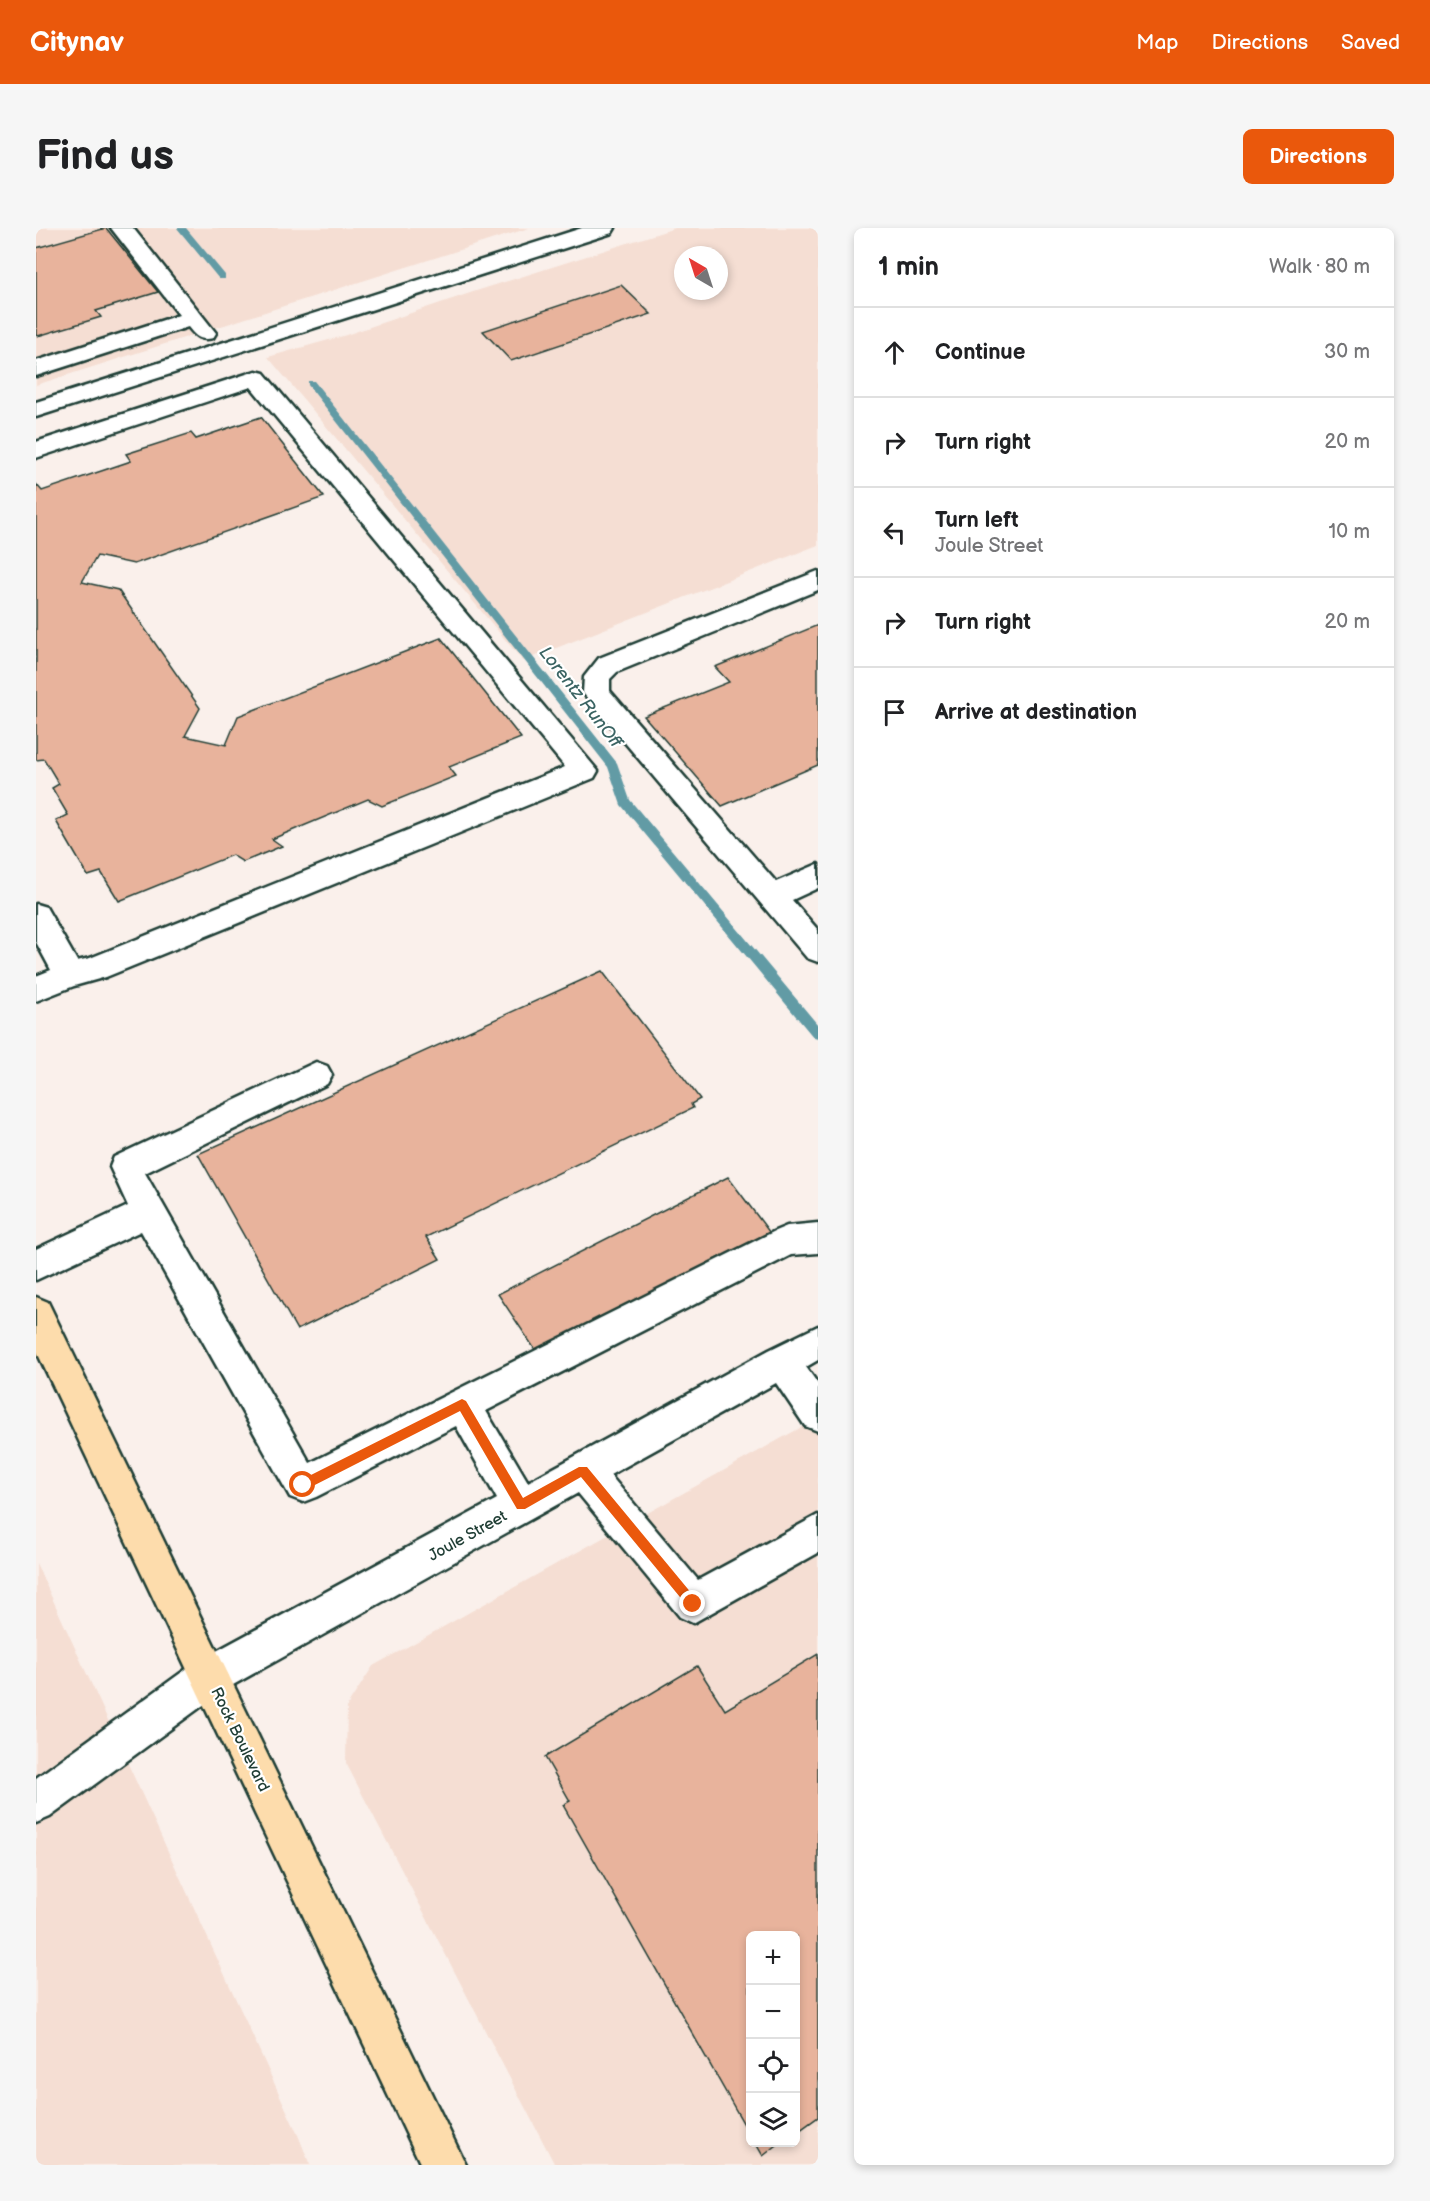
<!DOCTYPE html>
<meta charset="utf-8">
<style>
body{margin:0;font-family:"Balsamiq Sans",sans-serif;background:#f6f6f6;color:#202124}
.controls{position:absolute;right:18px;bottom:18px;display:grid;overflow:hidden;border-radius:9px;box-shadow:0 3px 9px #0003}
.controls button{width:54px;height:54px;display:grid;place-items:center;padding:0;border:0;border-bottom:2px solid #e0e0e0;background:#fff;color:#202124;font:30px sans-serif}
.compass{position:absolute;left:638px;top:18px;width:54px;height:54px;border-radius:50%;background:#fff;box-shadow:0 3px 9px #0003;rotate:321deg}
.stop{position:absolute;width:18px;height:18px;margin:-14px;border:4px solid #ea580c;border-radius:50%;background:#fff}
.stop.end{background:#ea580c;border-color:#fff;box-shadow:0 2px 6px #0008}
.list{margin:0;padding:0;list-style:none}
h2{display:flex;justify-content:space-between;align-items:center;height:78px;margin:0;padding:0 24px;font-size:26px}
h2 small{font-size:20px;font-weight:400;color:#757577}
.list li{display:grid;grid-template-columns:39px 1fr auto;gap:18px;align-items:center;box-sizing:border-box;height:90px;padding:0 24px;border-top:2px solid #e0e0e0}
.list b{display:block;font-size:22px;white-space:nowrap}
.list p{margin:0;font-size:20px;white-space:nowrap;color:#757577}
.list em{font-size:20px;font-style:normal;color:#757577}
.icon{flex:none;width:33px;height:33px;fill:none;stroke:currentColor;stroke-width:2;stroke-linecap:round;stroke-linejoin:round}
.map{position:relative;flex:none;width:782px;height:1937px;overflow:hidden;border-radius:9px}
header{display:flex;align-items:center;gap:36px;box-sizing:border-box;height:84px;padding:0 30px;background:#ea580c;color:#fff}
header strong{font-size:28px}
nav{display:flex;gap:33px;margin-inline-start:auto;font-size:21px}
.intro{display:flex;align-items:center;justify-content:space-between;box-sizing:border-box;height:144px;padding:0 36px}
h1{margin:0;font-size:42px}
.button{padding:15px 27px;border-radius:9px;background:#ea580c;color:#fff;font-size:21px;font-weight:700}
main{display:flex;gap:36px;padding:0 36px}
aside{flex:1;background:#fff;border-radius:9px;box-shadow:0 3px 9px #0003}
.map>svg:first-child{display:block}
.built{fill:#f5ded3;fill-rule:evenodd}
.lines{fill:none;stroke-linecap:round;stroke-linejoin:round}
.stream{fill:#629ba5;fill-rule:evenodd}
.building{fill:#e8b39c;stroke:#1f3d34;stroke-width:1.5}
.minor-casing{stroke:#1f3d34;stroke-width:5}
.major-casing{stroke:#1f3d34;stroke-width:5}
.minor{fill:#fff;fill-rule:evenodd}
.major{fill:#fddcac;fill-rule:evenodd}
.route{fill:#ea580c}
.labels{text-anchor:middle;stroke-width:4.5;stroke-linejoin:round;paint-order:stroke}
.street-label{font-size:16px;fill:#1f3d34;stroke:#fff}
.water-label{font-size:18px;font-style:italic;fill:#3b6463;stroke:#fff}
</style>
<header>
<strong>Citynav</strong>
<nav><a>Map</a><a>Directions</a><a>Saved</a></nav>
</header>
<div class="intro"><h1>Find us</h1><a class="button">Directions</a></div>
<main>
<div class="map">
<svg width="782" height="1937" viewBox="0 0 782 1937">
<rect width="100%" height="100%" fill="#faf0eb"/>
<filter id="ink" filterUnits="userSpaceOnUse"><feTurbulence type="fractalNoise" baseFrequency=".0167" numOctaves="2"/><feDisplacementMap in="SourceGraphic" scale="12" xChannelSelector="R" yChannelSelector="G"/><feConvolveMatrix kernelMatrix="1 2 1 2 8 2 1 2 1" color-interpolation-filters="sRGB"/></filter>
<g filter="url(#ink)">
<path class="built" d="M 0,0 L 493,0 L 0,157 Z
M 639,0 L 782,0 L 782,317 L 487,433 L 232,129 L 307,108 L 437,64 ZM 647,27 L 683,27 L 683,63 L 647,63 Z
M 782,1190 L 782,1937 L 519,1937 L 310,1535 L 311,1478 L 337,1438 ZM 714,1708 L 760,1708 L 760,1914 L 714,1914 Z
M 0,1335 L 262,1907 L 274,1937 L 0,1937 Z"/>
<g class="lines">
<path class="stream" d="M 141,0 L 150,0 L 189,47 L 189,51 L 183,51 Z
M 272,153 L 278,153 L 581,535 L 594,572 L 782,797 L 782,811 L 778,810 L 585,577 L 572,539 L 272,157 Z"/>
</g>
<path class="building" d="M 70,0 L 122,64 L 60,83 L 65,89 L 2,108 L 0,107 L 0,20 Z
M 585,57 L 615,86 L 475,133 L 447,103 Z
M 225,189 L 288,269 L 98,336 L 61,328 L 46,354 L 82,362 L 164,480 L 149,508 L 190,517 L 202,488 L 405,410 L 485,510 L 413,539 L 420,548 L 346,578 L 332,571 L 236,611 L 246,618 L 207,634 L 196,627 L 83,673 L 65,644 L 52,648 L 20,593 L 32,587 L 16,560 L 23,556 L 8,531 L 0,532 L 0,256 L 6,263 L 95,233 L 90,226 L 155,205 L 160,211 Z
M 782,397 L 782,537 L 686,578 L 608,488 L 693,454 L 679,439 Z
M 566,743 L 664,871 L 655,876 L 657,880 L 390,1009 L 404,1031 L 261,1102 L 162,926 Z
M 692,949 L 734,1005 L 502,1126 L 462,1066 Z
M 782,1426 L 782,1889 L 760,1905 L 760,1708 L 714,1708 L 714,1907 L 527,1577 L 534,1573 L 509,1529 L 661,1438 L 689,1482 Z
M 719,1914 L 745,1914 L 727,1928 Z"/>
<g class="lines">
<defs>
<path id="minor" d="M 75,0 L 97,0 L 180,105 L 177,110 C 164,113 160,109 152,99 L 0,148 L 0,133 L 143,87 Z
M 546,0 L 579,0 L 576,5 L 0,189 L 0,174 Z
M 220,143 L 228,145 L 562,543 L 558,550 L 70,749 L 38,758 L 0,773 L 0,748 L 15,742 L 0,714 L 0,676 L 10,679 L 41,733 L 54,730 L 529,539 L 215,159 L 0,230 L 0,214 Z
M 782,343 L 782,362 L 581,444 L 574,451 L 574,463 L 740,654 L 782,636 L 782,660 L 756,672 L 782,702 L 782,734 L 771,730 L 547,465 L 548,449 L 563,430 Z
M 280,834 L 291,838 L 296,847 L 291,856 L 109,945 L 274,1235 L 739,1003 L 751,998 L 782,995 L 782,1025 L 755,1027 L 450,1183 L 492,1254 L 733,1122 L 782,1098 L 782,1132 L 770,1139 L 782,1156 L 782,1203 L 769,1198 L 740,1155 L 574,1247 L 662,1352 L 782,1287 L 782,1325 L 657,1395 L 644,1389 L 542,1265 L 188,1462 L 14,1589 L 0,1595 L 0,1550 L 160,1434 L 461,1271 L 420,1198 L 280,1269 L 267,1274 L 254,1269 L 105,1003 L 0,1052 L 0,1021 L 92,978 L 74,939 L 78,929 Z"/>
<path id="major" d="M 0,1069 L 12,1074 L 430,1937 L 385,1937 L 0,1122 Z"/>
</defs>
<use href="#minor" class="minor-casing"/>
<use href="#major" class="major-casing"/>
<use href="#minor" class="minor"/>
<use href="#major" class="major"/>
</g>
</g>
<path class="route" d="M 426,1171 L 430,1173 L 487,1270 L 543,1239 L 551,1239 L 661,1372 L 661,1380 L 653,1380 L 545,1249 L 489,1281 L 481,1281 L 424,1183 L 271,1261 L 263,1261 L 263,1253 Z"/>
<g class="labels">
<g class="street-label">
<text transform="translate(431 1307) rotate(-29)" y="6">Joule Street</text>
<text transform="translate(205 1511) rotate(64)" y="6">Rock Boulevard</text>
</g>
<g class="water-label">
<text transform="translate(545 469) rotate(52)" y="6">Lorentz RunOff</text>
</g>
</g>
</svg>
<div class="controls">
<button>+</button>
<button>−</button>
<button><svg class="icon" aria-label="locate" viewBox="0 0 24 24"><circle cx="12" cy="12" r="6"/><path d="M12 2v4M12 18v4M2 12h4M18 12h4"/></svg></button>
<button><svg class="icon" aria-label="layers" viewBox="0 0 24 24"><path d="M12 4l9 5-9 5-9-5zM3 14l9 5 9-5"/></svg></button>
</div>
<svg class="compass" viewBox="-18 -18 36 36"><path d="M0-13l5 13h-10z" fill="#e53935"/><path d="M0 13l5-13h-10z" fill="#757577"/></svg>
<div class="stop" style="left:267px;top:1257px"></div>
<div class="stop end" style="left:657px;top:1376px"></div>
</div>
<aside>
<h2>1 min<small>Walk · 80 m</small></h2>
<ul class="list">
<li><svg class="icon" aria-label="ahead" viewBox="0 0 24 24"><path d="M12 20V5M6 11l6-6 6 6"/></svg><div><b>Continue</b></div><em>30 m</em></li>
<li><svg class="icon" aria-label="right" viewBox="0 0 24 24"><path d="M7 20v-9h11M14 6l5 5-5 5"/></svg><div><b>Turn right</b></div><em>20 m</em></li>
<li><svg class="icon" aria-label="left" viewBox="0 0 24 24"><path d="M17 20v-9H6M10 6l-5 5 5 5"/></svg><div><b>Turn left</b><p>Joule Street</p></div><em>10 m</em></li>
<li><svg class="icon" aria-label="right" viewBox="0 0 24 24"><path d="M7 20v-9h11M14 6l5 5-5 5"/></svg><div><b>Turn right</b></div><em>20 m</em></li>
<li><svg class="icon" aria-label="arrive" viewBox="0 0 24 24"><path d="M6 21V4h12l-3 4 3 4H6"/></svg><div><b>Arrive at destination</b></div></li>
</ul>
</aside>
</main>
